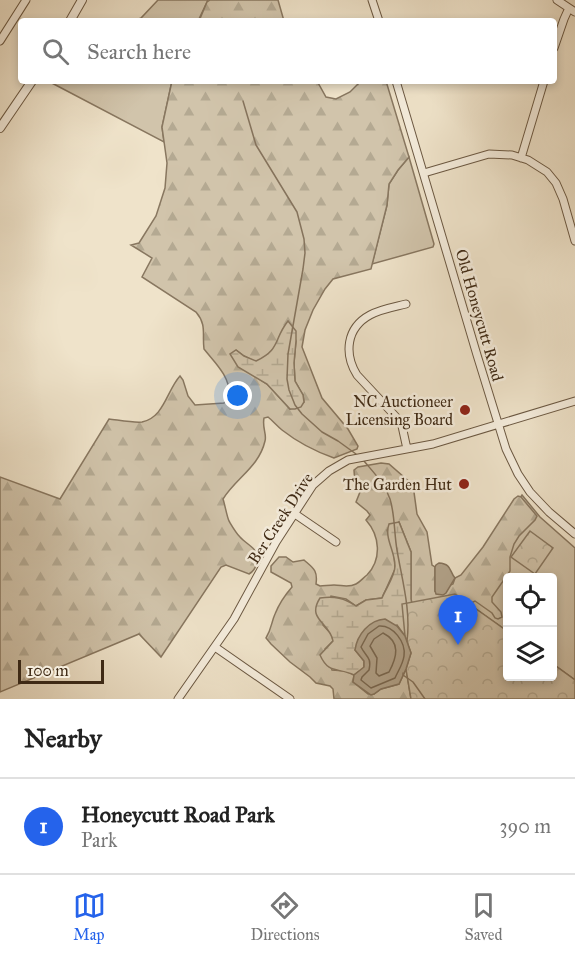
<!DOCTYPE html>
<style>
body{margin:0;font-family:"IM FELL Great Primer",serif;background:#f2f2f2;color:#222}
.controls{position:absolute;right:18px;bottom:18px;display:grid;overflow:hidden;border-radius:6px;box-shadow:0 3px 9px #0003}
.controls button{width:54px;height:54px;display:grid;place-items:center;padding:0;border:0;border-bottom:2px solid #e0e0e0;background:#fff;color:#222;font:30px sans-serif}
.scale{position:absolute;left:18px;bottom:15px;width:86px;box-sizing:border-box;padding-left:6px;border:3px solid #3f2a15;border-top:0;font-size:16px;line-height:21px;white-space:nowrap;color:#3f2a15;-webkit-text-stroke:4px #f5eddd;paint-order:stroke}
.you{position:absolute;left:238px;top:396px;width:21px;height:21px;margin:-15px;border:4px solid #fff;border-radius:50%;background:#1a73e8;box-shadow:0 0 0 9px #1a73e833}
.badge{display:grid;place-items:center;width:39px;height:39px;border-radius:50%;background:#2563eb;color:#fff;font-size:20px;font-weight:700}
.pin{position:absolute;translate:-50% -50px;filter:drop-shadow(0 2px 3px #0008)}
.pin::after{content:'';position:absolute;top:32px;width:21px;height:18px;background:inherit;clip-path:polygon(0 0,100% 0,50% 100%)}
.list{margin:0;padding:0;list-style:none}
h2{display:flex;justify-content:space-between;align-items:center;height:78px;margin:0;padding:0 24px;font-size:26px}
h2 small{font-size:20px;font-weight:400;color:#767676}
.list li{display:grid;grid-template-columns:39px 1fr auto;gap:18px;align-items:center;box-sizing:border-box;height:96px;padding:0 24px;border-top:2px solid #e0e0e0}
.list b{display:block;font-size:22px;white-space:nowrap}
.list p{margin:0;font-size:20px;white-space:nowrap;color:#767676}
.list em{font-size:20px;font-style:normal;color:#767676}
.icon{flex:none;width:33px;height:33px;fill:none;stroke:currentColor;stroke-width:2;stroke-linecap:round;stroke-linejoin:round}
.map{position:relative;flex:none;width:575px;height:699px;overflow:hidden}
.search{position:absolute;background:#fff;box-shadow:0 3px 9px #0003;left:18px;right:18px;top:18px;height:66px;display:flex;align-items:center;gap:15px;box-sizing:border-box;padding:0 21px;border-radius:6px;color:#767676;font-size:22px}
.sheet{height:174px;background:#fff}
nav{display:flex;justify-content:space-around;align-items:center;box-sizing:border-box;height:84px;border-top:2px solid #e0e0e0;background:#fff;font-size:16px;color:#767676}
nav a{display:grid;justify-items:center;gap:3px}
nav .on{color:#2563eb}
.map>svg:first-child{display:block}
.green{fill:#d1c4ab;stroke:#887760;stroke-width:1.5}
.forest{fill:url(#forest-firs);stroke:#887760;stroke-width:1.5;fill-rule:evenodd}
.wetland{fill:url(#wetland-marsh);stroke:#887760;stroke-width:1.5}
.park{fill:url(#park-crowns);stroke:#887760;stroke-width:1.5}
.water{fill:#b3a48c;stroke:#85735c;stroke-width:1.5}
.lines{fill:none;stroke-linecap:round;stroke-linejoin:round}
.shore{stroke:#796750;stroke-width:1.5}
.stream{stroke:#85735c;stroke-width:1.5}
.minor-casing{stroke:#6b5842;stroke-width:9}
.tertiary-casing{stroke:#6b5842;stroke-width:10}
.minor{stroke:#f5eddd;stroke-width:7}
.tertiary{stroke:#f5eddd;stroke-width:8}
.poi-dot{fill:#8f2418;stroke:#f5eddd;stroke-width:2}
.labels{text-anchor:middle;stroke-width:5;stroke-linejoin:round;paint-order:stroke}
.street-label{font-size:16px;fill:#3f2a15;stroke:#f5eddd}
.poi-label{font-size:16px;fill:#3f2a15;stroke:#f5eddd;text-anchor:end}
</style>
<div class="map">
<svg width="575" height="699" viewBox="0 0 575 699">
<defs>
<pattern id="forest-firs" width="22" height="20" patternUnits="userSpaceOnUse" patternTransform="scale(1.5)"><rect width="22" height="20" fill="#d1c4ab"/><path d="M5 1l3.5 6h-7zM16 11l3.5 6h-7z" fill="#b4a992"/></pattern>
<pattern id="wetland-marsh" width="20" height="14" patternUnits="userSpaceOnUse" patternTransform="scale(1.5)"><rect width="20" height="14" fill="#d1c4ab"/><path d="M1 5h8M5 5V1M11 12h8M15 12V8" fill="none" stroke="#b4a992"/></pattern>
<pattern id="park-crowns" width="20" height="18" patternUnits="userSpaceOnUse" patternTransform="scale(1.5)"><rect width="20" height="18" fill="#d1c4ab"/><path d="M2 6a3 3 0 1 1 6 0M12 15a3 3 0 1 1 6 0" fill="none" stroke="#b4a992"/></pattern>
</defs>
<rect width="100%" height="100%" fill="#efe3ca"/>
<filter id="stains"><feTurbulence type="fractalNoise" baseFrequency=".00333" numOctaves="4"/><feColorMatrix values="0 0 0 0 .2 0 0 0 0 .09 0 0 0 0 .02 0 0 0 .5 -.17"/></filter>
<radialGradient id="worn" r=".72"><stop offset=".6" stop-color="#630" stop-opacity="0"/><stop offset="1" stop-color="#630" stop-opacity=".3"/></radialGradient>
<path class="green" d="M 158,0 L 208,0 L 198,21 L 134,21 L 141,18 Z
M 48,81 L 172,81 L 162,127 L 164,142 Z
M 409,157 L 434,244 L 433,247 L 372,264 L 387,205 L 389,184 L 398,170 Z
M 522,495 L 540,517 L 575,548 L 575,680 L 553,664 L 552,578 L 508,578 L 507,631 L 455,594 Z"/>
<path class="forest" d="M 210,0 L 278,0 L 284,21 L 199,21 L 207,2 Z
M 172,81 L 317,81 L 326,97 L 336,99 L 350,92 L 361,81 L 386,81 L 409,157 L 398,170 L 389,184 L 387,205 L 371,269 L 333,279 L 325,289 L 313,310 L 305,330 L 302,347 L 322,398 L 348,429 L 358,446 L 357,449 L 334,458 C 317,452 296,441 282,430 C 277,426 273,421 268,417 L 264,418 C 262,428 267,434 265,441 C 259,467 236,478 223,499 C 225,505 227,517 229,521 C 232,526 236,533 240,537 C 248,546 261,549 257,563 C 255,568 254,571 249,574 L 226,565 L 221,567 L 161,657 L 139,634 L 0,692 L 0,477 L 60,499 L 109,419 C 118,420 134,423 142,422 C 164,418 167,390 180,376 L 183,380 L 188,396 L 195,405 L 224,403 L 230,396 C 229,375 216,364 204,349 C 202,334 207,325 196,312 L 142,277 L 152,258 L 131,245 L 139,243 L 156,216 L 165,188 L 167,163 L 162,127 ZM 288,322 L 296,341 L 294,363 L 295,381 L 303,395 L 304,402 L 290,409 L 267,384 L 253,375 L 236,350 L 244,356 L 256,362 C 264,358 272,353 276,345 C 281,335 280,331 288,322 Z
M 381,463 L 389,464 L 413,485 L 417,514 L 427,532 L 432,565 L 435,567 L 435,591 L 453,584 L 455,578 L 461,575 L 483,547 L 514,499 L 518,496 L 521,497 L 537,516 L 535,520 L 519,536 L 514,544 L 510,557 L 510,571 L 492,597 L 492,602 L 501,612 L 502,617 L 498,619 L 495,618 L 492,613 L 475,601 L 471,603 L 460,602 L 413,609 L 411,599 L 411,552 L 399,522 L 387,530 L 394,553 L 395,569 L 382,598 L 366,600 L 356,606 L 346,599 L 331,596 L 323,625 L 332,635 L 333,641 L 325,649 L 332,670 L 346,671 L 354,675 L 353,682 L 368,694 L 374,694 L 381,689 L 399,684 L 406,669 L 411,699 L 334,699 L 333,689 L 330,686 L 316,683 L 310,677 L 290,662 L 271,644 L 266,638 C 272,628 271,623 275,614 C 279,604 285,595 292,587 L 291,583 L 271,572 L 271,566 L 279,557 L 286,557 L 293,562 L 304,560 C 313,568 318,570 316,584 L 320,586 C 324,586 329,585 334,585 C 342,585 348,588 356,584 C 360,582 363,578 367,575 C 382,559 380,536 366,520 L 370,515 L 367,511 L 356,502 L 360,492 L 355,484 L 354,470 L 358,467 Z"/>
<path class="wetland" d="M 288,321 L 296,331 L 296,341 L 294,363 L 295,381 L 303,395 L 304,402 L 301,407 L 295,409 L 290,409 L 267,384 L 238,367 L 230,354 L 236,350 L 244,356 L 256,361 C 281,349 273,340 288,321 Z
M 399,522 L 411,552 L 411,599 L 413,609 L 405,636 L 397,625 L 355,650 L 364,661 L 364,668 L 354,675 C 338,667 329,675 320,655 L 333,641 C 330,622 306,620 320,598 C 335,596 344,598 356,606 L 366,600 L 382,598 C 386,588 395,576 395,566 C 395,551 384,538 389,524 Z"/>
<path class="park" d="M 530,531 L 553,548 L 535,574 L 511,557 Z
M 455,594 L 507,631 L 508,676 L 552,676 L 553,664 L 575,680 L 575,699 L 411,699 L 406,669 L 411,653 L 405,636 L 402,604 Z"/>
<path class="water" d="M 439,563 C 452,564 449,571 455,578 L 446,593 L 443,595 L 436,594 L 435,591 L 435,567 L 436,565 Z
M 385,619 L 397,626 L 405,636 L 411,653 L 406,669 L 399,684 L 381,689 L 374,694 L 371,695 L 353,682 L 354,675 L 364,667 L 364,661 L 355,650 C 357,635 369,620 385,619 Z"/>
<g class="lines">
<path class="shore" d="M 379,626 C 393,625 406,642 404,656 C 403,664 398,671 395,678 L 371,688 L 361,680 L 362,677 L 369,670 C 372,657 366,657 361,647 L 368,634 Z
M 383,633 C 401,642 397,657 389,672 L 379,676 L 376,673 L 377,658 L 370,646 L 374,639 Z"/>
<path class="stream" d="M 243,101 L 256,145 L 297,212 L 304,239 L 305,253 L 303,269 L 288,354 L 287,379 L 289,390 L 295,405 L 302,414 L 322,432 L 338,441 L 356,454
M 364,461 C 374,473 385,484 390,499 C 395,515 394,533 397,550 C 402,580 411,610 407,641
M 403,673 L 403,675 L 413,682 L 425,699"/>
<defs>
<path id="minor" d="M 372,0 L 379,21
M 557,0 L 575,12
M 0,41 L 26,0
M 554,48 L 564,19 L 569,8
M 396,81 L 477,355 L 506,449 L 518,474 L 530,492 L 549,512 L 575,534
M 521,158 L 544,81
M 424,173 L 489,154 L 512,155 L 528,160 L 547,172 L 556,183 L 563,199 L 575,241
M 406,304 C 394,307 381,309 370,315 C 346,328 344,354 357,375 L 398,419 L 402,426 L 407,449
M 295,514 L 336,542
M 215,647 L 290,699
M 178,699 L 234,619 L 276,542 L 313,485 L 329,471 L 348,460 L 433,444 L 575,401"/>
<path id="tertiary" d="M 70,21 L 82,0
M 0,128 L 32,81"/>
</defs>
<use href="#minor" class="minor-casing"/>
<use href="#tertiary" class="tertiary-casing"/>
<use href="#minor" class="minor"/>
<use href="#tertiary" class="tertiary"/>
</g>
<g class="poi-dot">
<circle cx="465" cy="410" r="6"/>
<circle cx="464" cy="484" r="6"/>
</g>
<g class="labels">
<g class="street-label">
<text transform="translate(480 315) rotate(74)" y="6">Old Honeycutt Road</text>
<text transform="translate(280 518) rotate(-57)" y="6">Ber Creek Drive</text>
</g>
<g class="poi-label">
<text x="453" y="407">NC Auctioneer<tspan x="453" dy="18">Licensing Board</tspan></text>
<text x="452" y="490">The Garden Hut</text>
</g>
</g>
<rect width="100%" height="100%" filter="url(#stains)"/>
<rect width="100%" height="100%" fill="url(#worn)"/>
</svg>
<div class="controls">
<button><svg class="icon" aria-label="locate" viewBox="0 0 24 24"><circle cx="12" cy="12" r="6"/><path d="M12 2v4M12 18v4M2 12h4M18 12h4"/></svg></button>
<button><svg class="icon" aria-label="layers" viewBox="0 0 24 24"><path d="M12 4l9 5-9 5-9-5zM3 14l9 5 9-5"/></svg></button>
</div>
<div class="scale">100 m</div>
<div class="you"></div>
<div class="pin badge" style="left:458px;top:645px">1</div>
<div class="search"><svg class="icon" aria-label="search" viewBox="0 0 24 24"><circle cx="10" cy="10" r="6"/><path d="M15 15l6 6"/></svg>Search here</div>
</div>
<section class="sheet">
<h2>Nearby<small></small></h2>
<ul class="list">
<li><span class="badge">1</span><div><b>Honeycutt Road Park</b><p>Park</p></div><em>390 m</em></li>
</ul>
</section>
<nav>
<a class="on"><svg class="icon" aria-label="map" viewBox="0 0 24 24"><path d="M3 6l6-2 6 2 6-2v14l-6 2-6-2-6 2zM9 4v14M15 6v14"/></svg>Map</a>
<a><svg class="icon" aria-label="directions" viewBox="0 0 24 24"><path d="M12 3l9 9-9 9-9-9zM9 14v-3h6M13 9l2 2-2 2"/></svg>Directions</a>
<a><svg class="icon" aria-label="saved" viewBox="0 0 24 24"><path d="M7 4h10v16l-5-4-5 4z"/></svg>Saved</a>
</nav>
